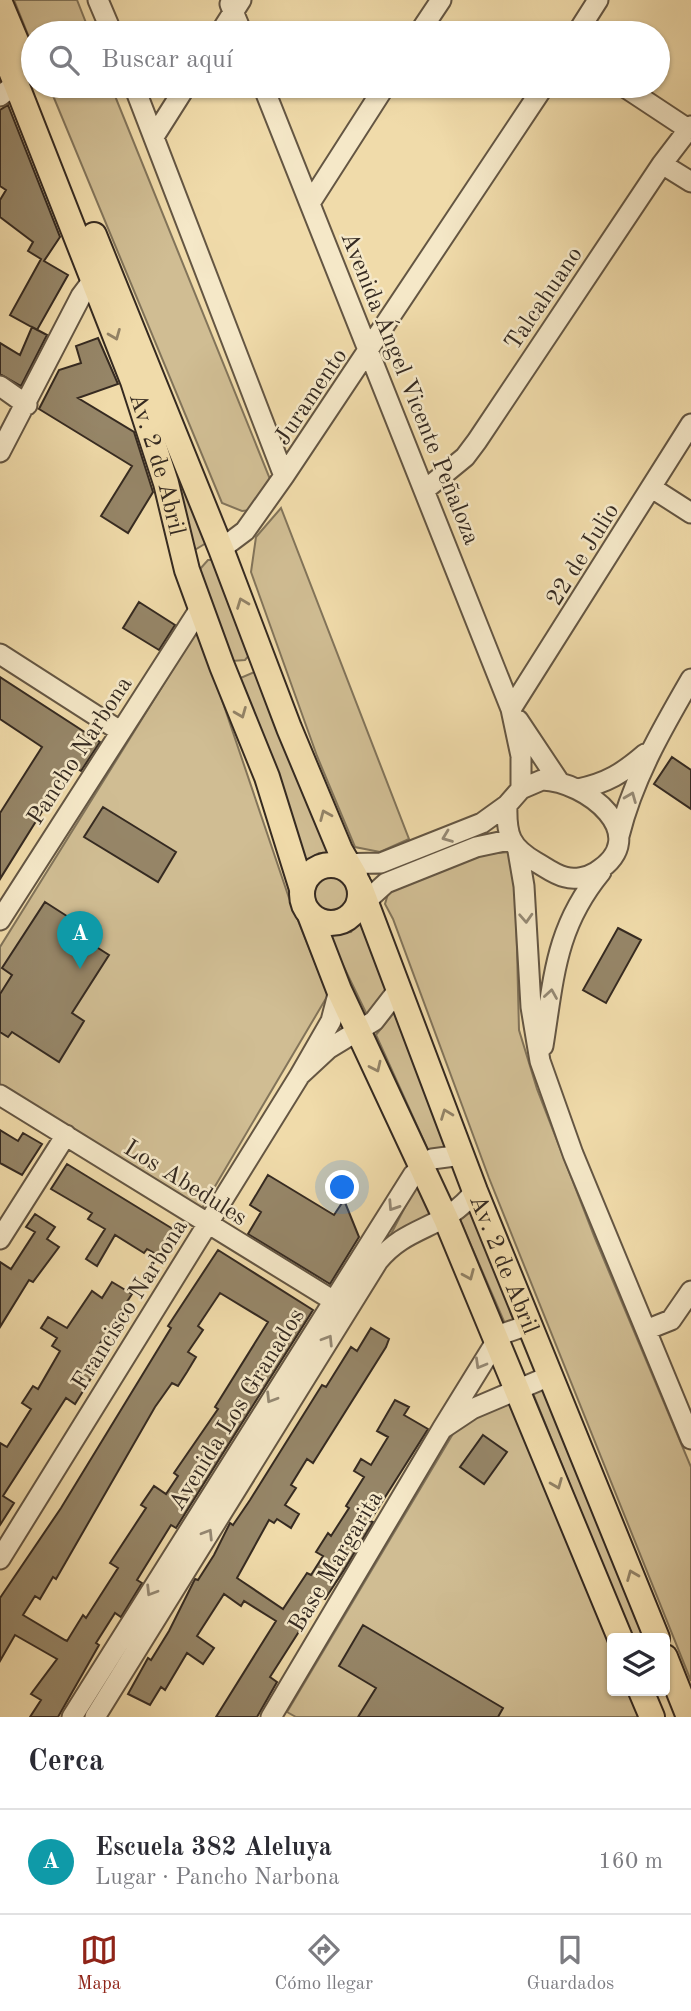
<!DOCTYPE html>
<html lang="es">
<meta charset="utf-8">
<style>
body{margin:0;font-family:"Old Standard TT",serif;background:#f2f2f3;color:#2b2b33}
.controls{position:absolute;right:21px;bottom:21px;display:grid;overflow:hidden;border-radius:7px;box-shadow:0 2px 5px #0004}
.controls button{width:63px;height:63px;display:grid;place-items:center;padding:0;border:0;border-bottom:2px solid #e1e1e2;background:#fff;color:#2b2b33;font:35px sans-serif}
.you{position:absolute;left:343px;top:1188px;width:24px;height:24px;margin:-18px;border:5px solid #fff;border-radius:50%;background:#1a73e8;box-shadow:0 0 0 10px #1a73e833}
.badge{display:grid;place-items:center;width:46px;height:46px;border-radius:50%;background:#8f2418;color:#fff;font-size:23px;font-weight:700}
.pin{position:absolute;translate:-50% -58px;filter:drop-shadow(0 2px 4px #0008)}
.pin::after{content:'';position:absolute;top:37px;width:24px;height:21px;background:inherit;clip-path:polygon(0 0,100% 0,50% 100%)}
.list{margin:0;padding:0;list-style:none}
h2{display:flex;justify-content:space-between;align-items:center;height:91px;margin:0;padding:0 28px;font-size:30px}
h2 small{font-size:23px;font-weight:400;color:#7c7c81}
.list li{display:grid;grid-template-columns:46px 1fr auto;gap:21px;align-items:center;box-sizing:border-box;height:105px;padding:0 28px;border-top:2px solid #e1e1e2}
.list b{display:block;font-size:26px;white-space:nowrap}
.list p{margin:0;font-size:23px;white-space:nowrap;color:#7c7c81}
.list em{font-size:23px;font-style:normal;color:#7c7c81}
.icon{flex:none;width:38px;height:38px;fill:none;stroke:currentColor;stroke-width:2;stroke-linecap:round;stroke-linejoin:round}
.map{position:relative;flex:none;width:691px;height:1717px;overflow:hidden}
.search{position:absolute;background:#fff;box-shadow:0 2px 5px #0004;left:21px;right:21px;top:21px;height:77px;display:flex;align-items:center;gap:18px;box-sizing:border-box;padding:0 24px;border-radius:38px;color:#7c7c81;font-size:26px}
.sheet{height:196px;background:#fff}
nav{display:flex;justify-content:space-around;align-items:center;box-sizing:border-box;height:98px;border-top:2px solid #e1e1e2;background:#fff;font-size:19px;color:#7c7c81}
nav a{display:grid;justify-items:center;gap:4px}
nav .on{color:#8f2418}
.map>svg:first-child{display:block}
.green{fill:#d0bd93;stroke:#82745a;stroke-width:2}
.building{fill:#968668;stroke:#352a21;stroke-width:2;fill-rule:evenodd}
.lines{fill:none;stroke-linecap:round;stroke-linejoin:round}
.minor-casing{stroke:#645643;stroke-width:23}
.major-casing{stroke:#352a21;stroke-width:28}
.minor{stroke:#f5e8c8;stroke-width:19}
.major{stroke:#f0dbaa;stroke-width:24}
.oneway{stroke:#928266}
.oneway2{stroke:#958974}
.labels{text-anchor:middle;stroke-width:5;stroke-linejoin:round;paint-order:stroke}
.street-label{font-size:24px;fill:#352a21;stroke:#f5e8c8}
</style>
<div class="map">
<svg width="691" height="1717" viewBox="0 0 691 1717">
<rect width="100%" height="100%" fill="#f0dbaa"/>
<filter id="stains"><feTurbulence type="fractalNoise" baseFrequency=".00286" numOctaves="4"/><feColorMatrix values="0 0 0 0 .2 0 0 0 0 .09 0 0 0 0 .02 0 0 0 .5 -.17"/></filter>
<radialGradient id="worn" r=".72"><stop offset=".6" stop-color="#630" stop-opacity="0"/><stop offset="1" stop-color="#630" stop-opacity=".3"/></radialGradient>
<path class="green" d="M 14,0 L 77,0 L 90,33 L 33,33 L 33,47 Z
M 49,86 L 111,86 L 272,484 L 251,510 L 242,511 L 222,503 Z
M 160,423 L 211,540 L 193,551 Z
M 281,508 L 409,839 L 380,852 L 355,847 L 317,756 L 251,572 L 256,537 Z
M 208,560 L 219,560 L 252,652 L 245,660 L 232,661 L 200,569 Z
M 198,629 L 289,898 L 328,995 L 201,1210 L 0,1085 L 0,947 Z
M 257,671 L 334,854 L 319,853 L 304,863 L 238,679 Z
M 510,852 L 515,869 L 519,1030 L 537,1089 L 594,1236 L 691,1467 L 691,1681 L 489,1178 L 393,919 L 385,904 L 390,887 L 484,854 Z
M313 895a20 20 0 1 1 40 0a20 20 0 1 1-40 0Z
M 364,914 L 389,991 L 368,1017 L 328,934 L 351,932 Z
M 396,1010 L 450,1147 L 428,1150 L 376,1035 Z
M 419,1180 L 436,1215 L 390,1236 Z
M 473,1210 L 522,1320 L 506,1326 L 460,1220 Z
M 549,1383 L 651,1638 L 632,1638 L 532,1391 Z
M 510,1404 L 612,1649 L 612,1691 L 630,1691 L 640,1717 L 296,1717 L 287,1712 L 460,1422 Z"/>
<path class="building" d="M 8,105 L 60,237 L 44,261 L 68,275 L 37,330 L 10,315 L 41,259 L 28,251 L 33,242 L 0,217 L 0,200 L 6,190 L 0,186 L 0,110 Z
M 32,327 L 47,335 L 21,386 L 0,374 L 0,343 L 20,355 Z
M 98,338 L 118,384 L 78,398 L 134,432 L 153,492 L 128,533 L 101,516 L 132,466 L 39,409 L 59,370 L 81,363 L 76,346 Z
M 139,602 L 175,625 L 159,650 L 123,628 Z
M 0,677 L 100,742 L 81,771 L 71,765 L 0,879 L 0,813 L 42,747 L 0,719 Z
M 672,757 L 691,770 L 691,809 L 654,784 Z
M 103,807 L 176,852 L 158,882 L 84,837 Z
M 45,902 L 73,920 L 68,929 L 109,955 L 72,1013 L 84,1021 L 59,1062 L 12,1032 L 8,1037 L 0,1032 L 0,994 L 12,975 L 2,968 Z
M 618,928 L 641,940 L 606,1003 L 583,990 Z
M 0,1130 L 18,1141 L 23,1133 L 42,1144 L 22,1175 L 0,1163 Z
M 67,1164 L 181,1234 L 165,1259 L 147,1249 L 144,1253 L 115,1235 L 97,1266 L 86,1259 L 105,1229 L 88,1219 L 92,1213 L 51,1189 Z
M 268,1175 L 334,1215 L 344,1200 L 359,1237 L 330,1284 L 248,1234 L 261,1212 L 250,1205 Z
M 35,1214 L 55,1227 L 47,1239 L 59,1247 L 33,1282 L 29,1280 L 0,1327 L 0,1262 L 11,1269 L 35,1232 L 26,1227 Z
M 218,1250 L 313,1310 L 176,1528 L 171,1525 L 158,1546 L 137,1580 L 142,1583 L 121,1617 L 115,1613 L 96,1643 L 99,1645 L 58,1717 L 30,1717 L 41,1700 L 31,1694 L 57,1659 L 15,1635 L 0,1661 L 0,1598 L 61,1508 L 171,1328 L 168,1326 ZM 220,1293 L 268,1322 L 215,1407 L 218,1409 L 174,1473 L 178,1476 L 166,1494 L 154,1486 L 141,1505 L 146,1508 L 110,1563 L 118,1568 L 86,1618 L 83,1615 L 67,1641 L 65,1640 L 23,1615 L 35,1596 L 40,1599 L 53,1577 L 56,1579 L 155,1407 L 172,1383 L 178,1386 L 187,1372 L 196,1357 L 188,1352 L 203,1330 L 198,1326 Z
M 112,1282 L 132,1294 L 97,1348 L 106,1354 L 75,1404 L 66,1398 L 3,1496 L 14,1503 L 0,1525 L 0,1443 L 7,1447 L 31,1409 L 22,1403 L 33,1386 L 38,1389 L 60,1351 L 52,1346 L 57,1338 L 41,1328 L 48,1317 L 67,1328 L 92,1291 L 102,1298 Z
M 371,1328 L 389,1339 L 386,1347 L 313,1463 L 307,1459 L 291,1485 L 296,1488 L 285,1505 L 299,1514 L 291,1528 L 277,1519 L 274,1523 L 269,1520 L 237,1578 L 283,1609 L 307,1573 L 311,1575 L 323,1556 L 316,1552 L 328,1533 L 331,1536 L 349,1508 L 346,1506 L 364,1477 L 354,1471 L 361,1459 L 371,1465 L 388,1437 L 377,1431 L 395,1400 L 409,1407 L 404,1415 L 428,1429 L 370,1521 L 373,1522 L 344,1570 L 325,1599 L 321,1597 L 270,1677 L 277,1682 L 257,1717 L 216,1717 L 276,1621 L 244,1601 L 241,1606 L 224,1594 L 197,1636 L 214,1648 L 203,1664 L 187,1653 L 165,1690 L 161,1687 L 150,1705 L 128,1694 L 148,1658 L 151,1660 L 169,1631 L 195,1579 L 198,1580 L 214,1555 L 230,1523 L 233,1525 L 250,1500 L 322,1385 L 326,1387 L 351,1347 L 357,1351 Z
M 483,1435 L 507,1452 L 484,1484 L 460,1467 Z
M 363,1625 L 503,1708 L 498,1717 L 358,1717 L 376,1688 L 339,1666 Z"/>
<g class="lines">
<defs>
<path id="minor" d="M 98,0 L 112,33
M 230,4 L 242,33
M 220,33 L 241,0
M 419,33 L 441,0
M 577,33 L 598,0
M 134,86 L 284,476
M 263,86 L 511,709 L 521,756 L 521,789
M 623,86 L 688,129
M 0,96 L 17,83
M 155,135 L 186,86
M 662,164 L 691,182
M 310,203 L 385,86
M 0,386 L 27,405
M 0,452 L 81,296 L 93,280
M 652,488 L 691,513
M 426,489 L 465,457 L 477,441 L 662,164 L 691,126
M 221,549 L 245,531 L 284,476 L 544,86
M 0,654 L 120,731
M 511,709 L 691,424
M 518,720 L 558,780
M 542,780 C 586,781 655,835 596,872 C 588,877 575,880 565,877 C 555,875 545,867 536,862 C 510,847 506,835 507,805 L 521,789 Z
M 578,789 C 607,783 623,773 645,754
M 619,836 C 633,779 662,729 691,679
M 518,851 L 524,886 L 531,1007 L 540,1061 L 573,1154 L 691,1439
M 330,864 L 381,863 L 482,823 L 507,805
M 354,912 L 386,883 L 476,847 L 509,840
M 0,920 L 201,607
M 339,990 L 331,1021 L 300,1075 L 328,1049 L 374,1021 L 398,990
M 543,1046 C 554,978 555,928 601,872
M 0,1095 L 342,1306
M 0,1239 L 66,1135
M 531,1324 L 505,1333 L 497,1340 L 442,1429 L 472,1409 L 552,1375
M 646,1330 L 671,1320 L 691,1291
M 0,1559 L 300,1075
M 72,1717 L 413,1175 L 432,1159 L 462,1155
M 95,1717 L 378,1261 C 408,1224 445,1230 475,1191
M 271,1717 L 442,1429"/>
<g id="major">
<path d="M 0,3 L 24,60"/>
<path id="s1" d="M 0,43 L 133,381 L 166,483 L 187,570 L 222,666 L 267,777 L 302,889"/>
<path d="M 94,235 L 221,549 L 289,728 L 340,850 L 355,876"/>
<circle cx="331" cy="894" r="29"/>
<path id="s2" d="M 360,887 L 475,1191 L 657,1638"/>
<path d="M 310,915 L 339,990 L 446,1219 L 620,1638"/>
<path d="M 665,1657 L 689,1717"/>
<path d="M 641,1691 L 652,1717"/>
</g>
</defs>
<use href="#minor" class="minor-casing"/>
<use href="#major" class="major-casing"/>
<use href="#minor" class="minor"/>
<use href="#major" class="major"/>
</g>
<defs><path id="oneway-chevron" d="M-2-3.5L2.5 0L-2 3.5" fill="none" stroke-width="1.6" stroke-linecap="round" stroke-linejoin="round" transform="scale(1.75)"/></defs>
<g class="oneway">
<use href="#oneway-chevron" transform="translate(115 335) rotate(68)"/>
<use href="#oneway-chevron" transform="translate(242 603) rotate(-111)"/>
<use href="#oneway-chevron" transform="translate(241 713) rotate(68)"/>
<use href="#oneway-chevron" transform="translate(325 815) rotate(-113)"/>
<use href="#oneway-chevron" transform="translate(376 1067) rotate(65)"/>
<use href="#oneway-chevron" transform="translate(446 1114) rotate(-111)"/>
<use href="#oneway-chevron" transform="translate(469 1275) rotate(67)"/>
<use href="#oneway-chevron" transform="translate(557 1484) rotate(68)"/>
<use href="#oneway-chevron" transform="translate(632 1575) rotate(-112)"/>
</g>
<g class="oneway2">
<use href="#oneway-chevron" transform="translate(631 797) rotate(-68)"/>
<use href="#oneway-chevron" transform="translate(447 837) rotate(159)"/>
<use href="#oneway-chevron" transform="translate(526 918) rotate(87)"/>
<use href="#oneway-chevron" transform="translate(551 994) rotate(-81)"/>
<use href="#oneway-chevron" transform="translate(393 1206) rotate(123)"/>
<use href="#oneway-chevron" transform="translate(328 1340) rotate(-58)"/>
<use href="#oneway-chevron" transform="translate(480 1364) rotate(120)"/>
<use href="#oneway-chevron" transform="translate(271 1398) rotate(122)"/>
<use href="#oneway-chevron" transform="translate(208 1534) rotate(-58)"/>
<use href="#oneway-chevron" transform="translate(151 1591) rotate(122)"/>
</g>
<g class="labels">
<g class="street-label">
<text transform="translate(543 298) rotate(-56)" y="8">Talcahuano</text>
<text transform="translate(411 388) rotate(68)" y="8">Avenida Ángel Vicente Peñaloza</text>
<text transform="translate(310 396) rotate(-56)" y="8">Juramento</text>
<text dy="8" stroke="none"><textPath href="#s1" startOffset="450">Av. 2 de Abril</textPath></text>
<text transform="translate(582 554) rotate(-58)" y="8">22 de Julio</text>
<text transform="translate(79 750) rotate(-57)" y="8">Pancho Narbona</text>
<text transform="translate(186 1182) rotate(32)" y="8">Los Abedules</text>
<text dy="8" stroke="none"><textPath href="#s2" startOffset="404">Av. 2 de Abril</textPath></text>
<text transform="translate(129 1304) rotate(-58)" y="8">Francisco Narbona</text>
<text transform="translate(236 1409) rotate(-58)" y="8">Avenida Los Granados</text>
<text transform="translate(335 1561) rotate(-59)" y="8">Base Margarita</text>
</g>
</g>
<rect width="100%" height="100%" filter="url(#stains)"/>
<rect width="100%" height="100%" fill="url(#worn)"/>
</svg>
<div class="controls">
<button><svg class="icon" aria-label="layers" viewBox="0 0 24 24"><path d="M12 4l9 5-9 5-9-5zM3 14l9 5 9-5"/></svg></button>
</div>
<div class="you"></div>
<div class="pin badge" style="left:80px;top:969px;background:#0f9aa8">A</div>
<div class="search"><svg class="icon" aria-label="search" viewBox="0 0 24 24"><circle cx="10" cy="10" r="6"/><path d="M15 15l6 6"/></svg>Buscar aquí</div>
</div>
<section class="sheet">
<h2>Cerca<small></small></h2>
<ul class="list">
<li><span class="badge" style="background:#0f9aa8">A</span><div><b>Escuela 382 Aleluya</b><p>Lugar · Pancho Narbona</p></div><em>160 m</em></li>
</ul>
</section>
<nav>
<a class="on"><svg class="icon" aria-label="map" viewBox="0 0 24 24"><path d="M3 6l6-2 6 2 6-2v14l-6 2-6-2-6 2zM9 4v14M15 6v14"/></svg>Mapa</a>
<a><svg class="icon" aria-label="directions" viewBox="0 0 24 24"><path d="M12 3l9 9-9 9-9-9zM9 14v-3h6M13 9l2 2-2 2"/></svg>Cómo llegar</a>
<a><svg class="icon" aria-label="saved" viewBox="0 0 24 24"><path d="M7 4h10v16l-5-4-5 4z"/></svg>Guardados</a>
</nav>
